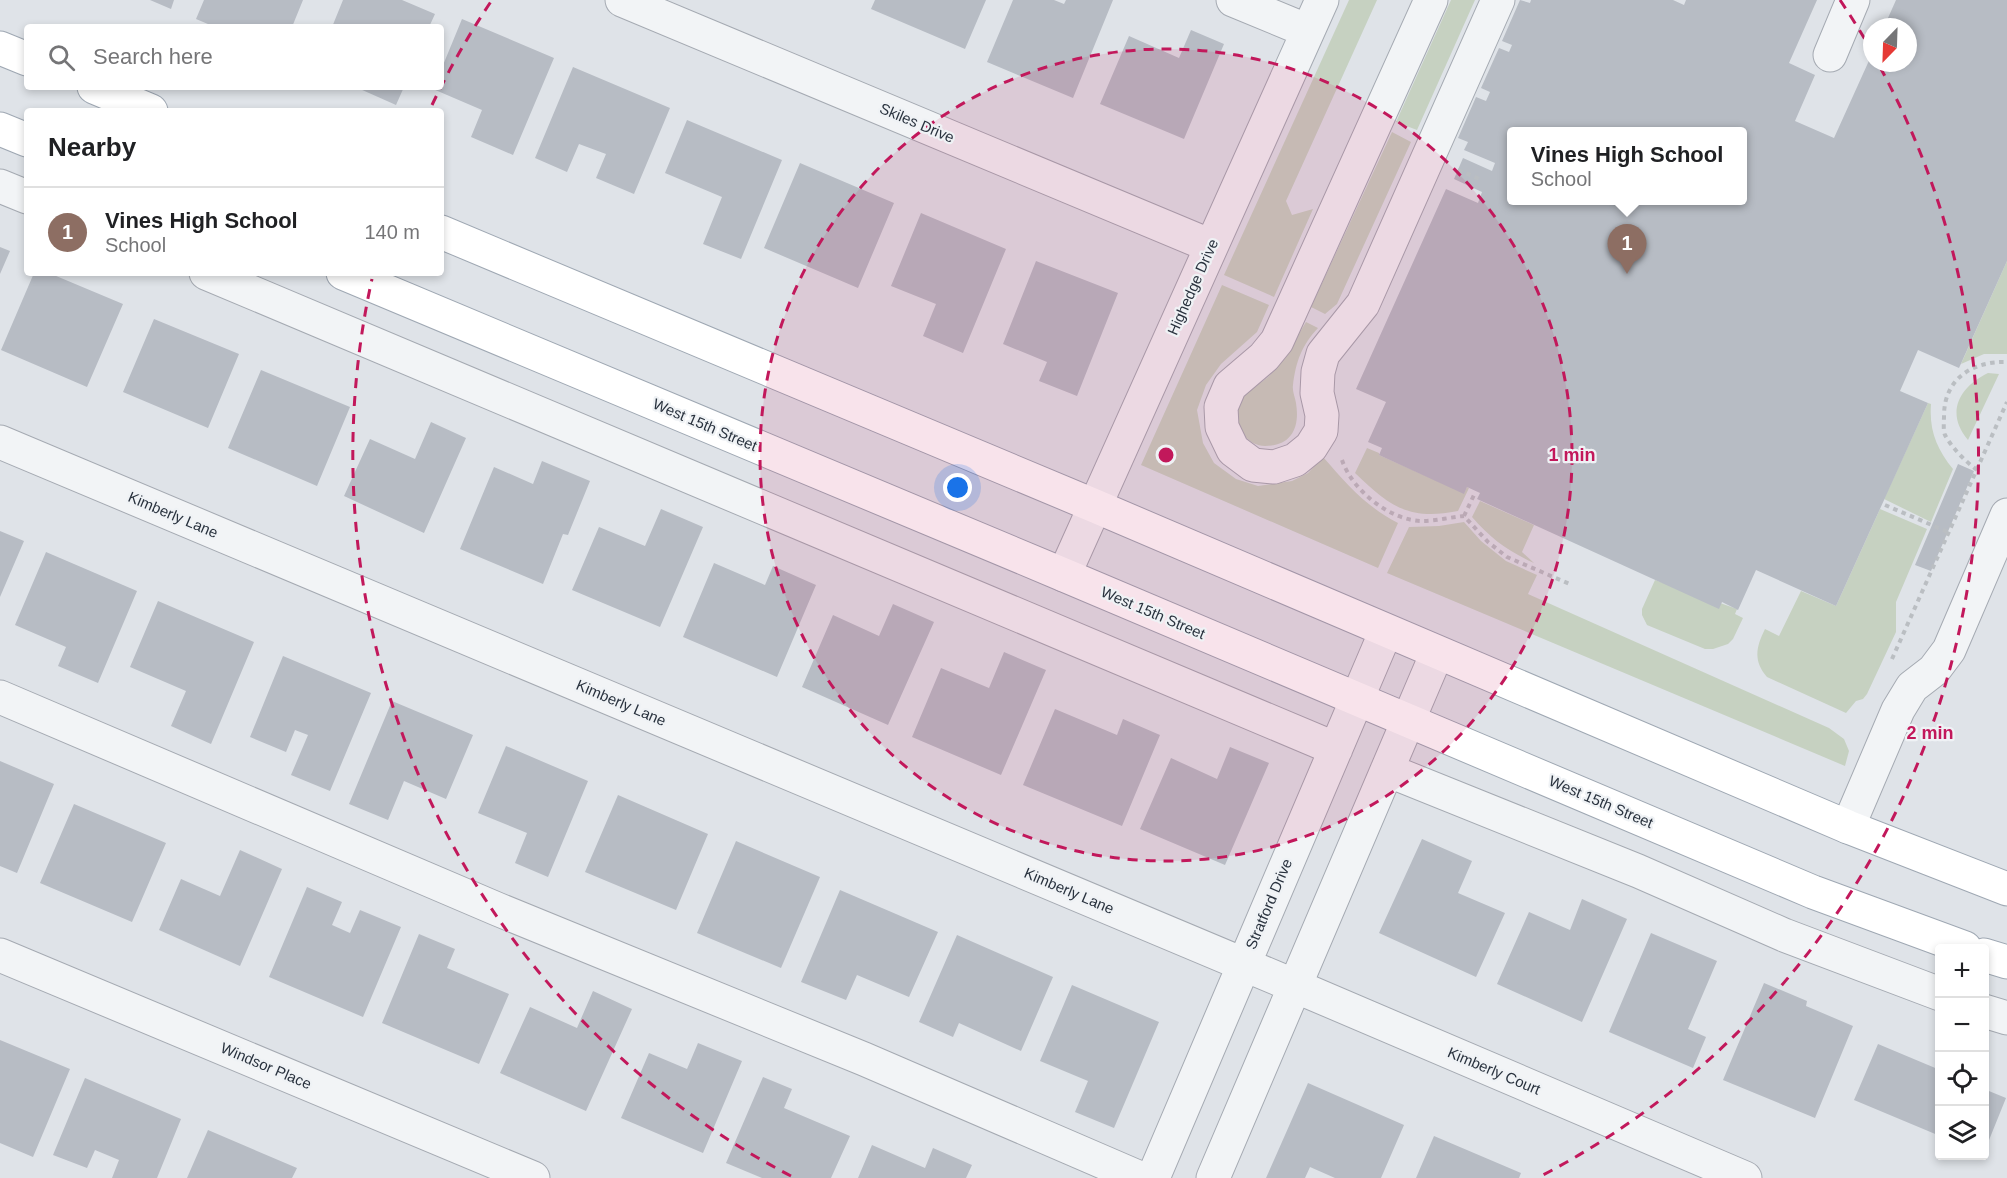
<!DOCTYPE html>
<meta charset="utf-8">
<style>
body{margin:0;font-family:Helvetica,sans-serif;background:#f2f2f2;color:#202124}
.controls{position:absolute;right:18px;bottom:18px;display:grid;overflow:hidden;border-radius:6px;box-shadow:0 3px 9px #0003}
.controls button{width:54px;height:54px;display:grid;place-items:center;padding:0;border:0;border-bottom:2px solid #e0e0e0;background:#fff;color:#202124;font:30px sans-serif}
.compass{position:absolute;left:1863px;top:18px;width:54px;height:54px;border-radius:50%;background:#fff;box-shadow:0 3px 9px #0003;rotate:203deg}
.you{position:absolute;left:958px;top:488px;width:21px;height:21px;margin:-15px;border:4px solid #fff;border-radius:50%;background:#1a73e8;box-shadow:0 0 0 9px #1a73e833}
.badge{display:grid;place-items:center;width:39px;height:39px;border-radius:50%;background:#c84962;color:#fff;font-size:20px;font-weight:700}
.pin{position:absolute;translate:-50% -50px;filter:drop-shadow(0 2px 3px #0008)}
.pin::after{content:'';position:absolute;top:32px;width:21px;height:18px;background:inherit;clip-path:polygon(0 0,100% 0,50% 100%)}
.popup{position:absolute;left:1507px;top:127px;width:240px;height:78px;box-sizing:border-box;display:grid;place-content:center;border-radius:6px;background:#fff;filter:drop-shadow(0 2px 4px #0005);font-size:20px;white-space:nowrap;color:#757577}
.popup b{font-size:22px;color:#202124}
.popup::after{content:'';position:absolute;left:50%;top:100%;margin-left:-12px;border:12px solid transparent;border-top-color:#fff}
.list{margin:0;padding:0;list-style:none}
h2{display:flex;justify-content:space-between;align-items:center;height:78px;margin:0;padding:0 24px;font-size:26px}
h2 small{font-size:20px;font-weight:400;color:#757577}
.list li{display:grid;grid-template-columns:39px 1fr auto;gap:18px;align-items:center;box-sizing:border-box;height:90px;padding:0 24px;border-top:2px solid #e0e0e0}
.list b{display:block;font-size:22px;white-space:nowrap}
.list p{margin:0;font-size:20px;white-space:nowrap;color:#757577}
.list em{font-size:20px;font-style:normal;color:#757577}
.icon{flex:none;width:33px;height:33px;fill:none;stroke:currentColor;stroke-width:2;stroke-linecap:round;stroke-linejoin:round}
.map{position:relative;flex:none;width:2007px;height:1178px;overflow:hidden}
.search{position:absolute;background:#fff;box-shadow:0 3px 9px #0003;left:24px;top:24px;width:420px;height:66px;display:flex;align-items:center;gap:15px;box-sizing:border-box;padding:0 21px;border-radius:6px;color:#757577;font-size:22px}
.panel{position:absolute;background:#fff;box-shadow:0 3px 9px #0003;left:24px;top:108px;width:420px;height:168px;border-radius:6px}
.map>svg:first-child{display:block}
.green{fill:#c6d1c1}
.building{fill:#b7bcc4;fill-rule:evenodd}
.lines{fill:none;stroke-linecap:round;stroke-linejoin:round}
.minor-casing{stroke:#a5aab2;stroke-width:35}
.major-casing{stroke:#9fa8b3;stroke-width:35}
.path{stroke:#babec2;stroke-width:4;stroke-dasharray:4.5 4.5;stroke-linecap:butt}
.minor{stroke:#f2f4f6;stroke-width:33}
.major{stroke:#fff;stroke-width:33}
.ring{fill:none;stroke:#c2185b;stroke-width:3;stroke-dasharray:10 8}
.labels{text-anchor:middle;stroke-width:4.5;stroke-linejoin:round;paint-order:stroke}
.street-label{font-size:15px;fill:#29323e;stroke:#eff2f5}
.centre{fill:#c2185b;stroke:#eff2f5;stroke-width:3}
.ring-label{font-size:18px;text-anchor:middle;font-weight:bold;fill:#c2185b;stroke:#eff2f5;stroke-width:4.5;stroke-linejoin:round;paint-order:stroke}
</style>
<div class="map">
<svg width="2007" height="1178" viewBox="0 0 2007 1178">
<rect width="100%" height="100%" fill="#dfe3e8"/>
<path class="green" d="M 1349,0 L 1377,0 L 1286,201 L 1292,215 L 1313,209 L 1274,297 L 1224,275 Z
M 1451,0 L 1475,0 L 1417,130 L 1396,122 Z
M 1392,132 L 1411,142 L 1337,304 L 1325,314 L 1311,307 Z
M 2007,261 L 2007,354 L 1984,354 L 1961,364 Z
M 1222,285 L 1269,305 L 1257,332 L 1221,364 L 1206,385 L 1197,410 L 1203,443 L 1214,463 L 1236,479 L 1258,486 L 1292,481 L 1308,473 L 1323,457 C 1347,484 1365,506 1398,523 L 1378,568 L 1141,465 Z
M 1306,322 L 1318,328 C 1302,345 1296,361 1293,385 C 1292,391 1295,397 1296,403 C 1300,427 1292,446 1265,446 C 1242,446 1229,416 1242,398 C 1249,389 1262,383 1270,375 C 1285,360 1295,340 1306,322 Z
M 1988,373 L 1999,374 L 1968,440 C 1945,413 1959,387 1988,373 Z
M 1928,403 L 1931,404 C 1929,431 1937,449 1953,469 L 1931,522 L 1884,499 Z
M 1367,448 L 1379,453 L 1379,455 L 1464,493 L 1467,487 L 1469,488 L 1458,511 C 1409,521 1389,506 1355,473 Z
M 1480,501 L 1534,525 L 1522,552 L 1534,563 C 1508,551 1491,539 1472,517 Z
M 1880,509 L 1927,529 L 1896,602 L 1896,632 L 1867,694 L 1863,699 L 1856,701 L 1846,713 L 1767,677 C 1753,661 1756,647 1765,629 L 1779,636 L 1801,591 L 1836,606 Z
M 1464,522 L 1481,541 L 1506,561 L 1537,575 L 1528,594 L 1829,728 L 1844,739 L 1849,751 L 1845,766 L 1387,573 L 1409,527 L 1439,526 Z
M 1655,580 L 1737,609 L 1735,614 L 1743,618 L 1733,639 L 1728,644 L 1713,649 L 1705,649 L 1647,625 L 1642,615 L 1642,609 Z"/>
<path class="building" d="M 150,0 L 174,0 L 171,9 Z
M 204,0 L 303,0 L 292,27 L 215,27 L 196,19 Z
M 343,0 L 402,0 L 435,14 L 429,27 L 332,27 Z
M 875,0 L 986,0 L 965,49 L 871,9 Z
M 1013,0 L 1054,0 L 1064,4 L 1066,0 L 1113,0 L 1073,98 L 987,62 Z
M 1520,0 L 1530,3 L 1531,0 L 1673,0 L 1684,5 L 1686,0 L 1817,0 L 1789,63 L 1815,75 L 1795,121 L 1834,138 L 1872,54 L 1872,63 L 1908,63 L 1908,27 L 1884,27 L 1896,0 L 2007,0 L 2007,261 L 1959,368 L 1918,350 L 1900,391 L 1928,403 L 1836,606 L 1756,570 L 1738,610 L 1722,602 L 1719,609 L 1477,499 L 1480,493 L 1467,487 L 1464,494 L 1379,455 L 1382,448 L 1368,442 L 1386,402 L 1356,389 L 1446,189 L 1478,203 L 1482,192 L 1454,179 L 1463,158 L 1492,171 L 1495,163 L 1464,150 L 1468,142 L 1458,138 L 1476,97 L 1486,101 L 1490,92 L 1481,88 L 1499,48 L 1509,52 L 1512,45 L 1502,41 ZM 1512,132 L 1742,132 L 1742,200 L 1512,200 Z
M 462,19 L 554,58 L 513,155 L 471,137 L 482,110 L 433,89 L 434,87 L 441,87 L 441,70 Z
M 1191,30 L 1224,44 L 1184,139 L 1100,104 L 1129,36 L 1179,58 Z
M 573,67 L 670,108 L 634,194 L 596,178 L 606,154 L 579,144 L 567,172 L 535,158 Z
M 361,87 L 404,87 L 396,105 L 360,89 Z
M 687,120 L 782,160 L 741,259 L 703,244 L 722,197 L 665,173 Z
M 800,163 L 894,203 L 858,288 L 764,248 Z
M 921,213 L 1006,249 L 963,353 L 923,336 L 936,304 L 891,286 Z
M 0,247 L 10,251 L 0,274 Z
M 1036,261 L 1118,293 L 1077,396 L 1039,381 L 1047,362 L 1003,344 Z
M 34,273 L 49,273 L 123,304 L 87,387 L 1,350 Z
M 154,319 L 239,354 L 208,428 L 123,392 Z
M 261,370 L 350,407 L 317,486 L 228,448 Z
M 431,422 L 466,438 L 424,533 L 344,496 L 370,439 L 415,459 Z
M 542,461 L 590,481 L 568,535 L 563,534 L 543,584 L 460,549 L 494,467 L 533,484 Z
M 1958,464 L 1974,471 L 1931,571 L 1915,565 Z
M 661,509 L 703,527 L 660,627 L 572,590 L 599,527 L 645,546 Z
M 0,531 L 24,541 L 0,597 Z
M 46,552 L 137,591 L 98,683 L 58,666 L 66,647 L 15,625 Z
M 714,563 L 765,585 L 773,566 L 816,585 L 777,677 L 683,637 Z
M 158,601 L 254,642 L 211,744 L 171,726 L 186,691 L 130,667 Z
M 893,604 L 934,622 L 888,725 L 802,687 L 833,615 L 879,636 Z
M 1004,652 L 1046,670 L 1001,775 L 912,737 L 941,668 L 989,688 Z
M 283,656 L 371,693 L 330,791 L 291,775 L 308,735 L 295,730 L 286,752 L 250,737 Z
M 392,701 L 473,735 L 446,799 L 404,781 L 388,820 L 349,804 Z
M 1055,709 L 1117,735 L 1123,719 L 1160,735 L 1122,826 L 1023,785 Z
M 506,746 L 588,781 L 548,877 L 515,863 L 527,833 L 478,813 Z
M 1230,747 L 1269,763 L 1225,865 L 1140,829 L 1171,758 L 1217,779 Z
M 0,761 L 54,784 L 17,873 L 0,866 Z
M 618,795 L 708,834 L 676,910 L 585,872 Z
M 74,804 L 166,843 L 132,922 L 40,883 Z
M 1422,839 L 1472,861 L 1458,893 L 1505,913 L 1476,977 L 1379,933 Z
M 736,841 L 820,877 L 781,968 L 697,933 Z
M 240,850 L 282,869 L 240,966 L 159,930 L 181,879 L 220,896 Z
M 307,887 L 342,902 L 332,925 L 350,933 L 360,910 L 401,927 L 363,1017 L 269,977 Z
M 840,890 L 938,932 L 909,997 L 857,975 L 846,1000 L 801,982 Z
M 1582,899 L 1627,919 L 1582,1022 L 1497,984 L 1529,912 L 1570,930 Z
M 1651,933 L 1717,961 L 1688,1029 L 1706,1037 L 1693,1068 L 1609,1032 Z
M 419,934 L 455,949 L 447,968 L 509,994 L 479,1064 L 382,1023 Z
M 957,935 L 1053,977 L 1021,1051 L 959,1023 L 953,1037 L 919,1022 Z
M 1764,983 L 1807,1001 L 1806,1006 L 1853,1026 L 1815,1118 L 1723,1080 Z
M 1072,985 L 1159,1022 L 1114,1128 L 1075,1112 L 1088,1081 L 1040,1061 Z
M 593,991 L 632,1009 L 586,1111 L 500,1073 L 530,1007 L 577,1028 Z
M 0,1040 L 70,1069 L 33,1157 L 0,1143 Z
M 698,1043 L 742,1061 L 703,1153 L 621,1118 L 649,1053 L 687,1069 Z
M 1878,1044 L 1940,1070 L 1940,1136 L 1854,1100 Z
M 763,1077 L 792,1089 L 784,1108 L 850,1136 L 831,1178 L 762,1178 L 726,1163 Z
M 85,1078 L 181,1119 L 157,1178 L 112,1178 L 119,1160 L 95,1150 L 87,1168 L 53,1155 Z
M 1308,1083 L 1404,1125 L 1381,1178 L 1335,1178 L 1310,1167 L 1305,1178 L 1266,1178 Z
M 1984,1089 L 2006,1098 L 1985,1150 L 1984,1150 Z
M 208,1130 L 297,1168 L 292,1178 L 187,1178 Z
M 1434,1136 L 1521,1173 L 1519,1178 L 1416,1178 Z
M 872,1145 L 925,1168 L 933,1148 L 972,1165 L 966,1178 L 858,1178 Z"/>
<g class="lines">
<defs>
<path id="minor" d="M 622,0 L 1211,246
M 1233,0 L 1308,31
M 1431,0 L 1277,341 L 1264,357 L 1230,386 L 1221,407 L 1222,427 L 1233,450 L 1253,465 L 1274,467 L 1295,460 L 1311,447 L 1321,431 L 1322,415 L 1317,393 L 1318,372 L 1323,354 L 1363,304 L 1498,0
M 1830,55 L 1853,0
M 0,186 L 27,197
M 206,273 L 1336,749
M 0,442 L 1295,986 L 1745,1178
M 1064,575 L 1322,0
M 0,697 L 497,909 L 864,1059 L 1140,1178
M 1387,770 L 1638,871 L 1784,935 L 1940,994
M 1848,827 L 1898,710 L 1912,687 L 1934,670 L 1949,650 L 2007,515
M 0,955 L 533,1178
M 1984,1011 L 2007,1018
M 1153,1178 L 1386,631
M 1213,1178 L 1437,653"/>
<path id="major" d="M 0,48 L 27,59
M 94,87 L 151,111
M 0,129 L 27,140
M 441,232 L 1095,506 L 1848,827 L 2007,889
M 343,273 L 1064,575 L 1813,892 L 1965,948
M 1984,955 L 2007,962"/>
</defs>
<use href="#minor" class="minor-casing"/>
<use href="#major" class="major-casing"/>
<path class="path" d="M 1458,170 L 1482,180
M 1342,460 C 1352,490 1390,521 1423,521 C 1436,521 1451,517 1464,516 L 1488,542 L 1507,557 L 1572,585
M 1977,470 C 1965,461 1952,448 1945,435 C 1943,430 1944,422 1944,416 C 1944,379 1972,361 2007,362
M 1885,505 L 1948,532
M 1464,516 L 1474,495
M 1892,659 L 2007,402"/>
<use href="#minor" class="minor"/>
<use href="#major" class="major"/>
</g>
<circle cx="1166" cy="455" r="406" fill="#c2185b" fill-opacity=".12"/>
<g class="ring">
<circle cx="1166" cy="455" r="406"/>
<path d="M791 1176A813 813 0 0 1 372 279M432 105A813 813 0 0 1 492 0M1840 0A813 813 0 0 1 1870 48M1880 67A813 813 0 0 1 1541 1176"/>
</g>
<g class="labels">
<g class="street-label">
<text transform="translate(917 123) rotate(23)" y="5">Skiles Drive</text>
<text transform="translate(1193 287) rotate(-66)" y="5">Highedge Drive</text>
<text transform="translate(705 425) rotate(23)" y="5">West 15th Street</text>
<text transform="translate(173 515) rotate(23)" y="5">Kimberly Lane</text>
<text transform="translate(1153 613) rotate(23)" y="5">West 15th Street</text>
<text transform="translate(621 703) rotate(23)" y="5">Kimberly Lane</text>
<text transform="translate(1601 802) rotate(23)" y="5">West 15th Street</text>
<text transform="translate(1069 891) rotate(23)" y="5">Kimberly Lane</text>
<text transform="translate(1269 904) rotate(-67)" y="5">Stratford Drive</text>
<text transform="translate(266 1066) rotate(23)" y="5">Windsor Place</text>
<text transform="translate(1494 1071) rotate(23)" y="5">Kimberly Court</text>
</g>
</g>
<circle cx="1166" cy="455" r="9" class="centre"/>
<g class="ring-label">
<text x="1572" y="461">1 min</text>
<text x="1930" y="739">2 min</text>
</g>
</svg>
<div class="controls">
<button>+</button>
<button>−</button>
<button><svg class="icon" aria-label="locate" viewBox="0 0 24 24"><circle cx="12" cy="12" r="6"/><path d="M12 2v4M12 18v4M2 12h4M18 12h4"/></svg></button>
<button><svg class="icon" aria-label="layers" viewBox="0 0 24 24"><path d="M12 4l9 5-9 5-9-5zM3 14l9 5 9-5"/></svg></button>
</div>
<svg class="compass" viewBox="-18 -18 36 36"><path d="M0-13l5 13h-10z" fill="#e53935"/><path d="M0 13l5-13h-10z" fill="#757577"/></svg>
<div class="you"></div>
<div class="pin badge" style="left:1627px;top:274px;background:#8d6e63">1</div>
<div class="popup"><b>Vines High School</b>School</div>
<div class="search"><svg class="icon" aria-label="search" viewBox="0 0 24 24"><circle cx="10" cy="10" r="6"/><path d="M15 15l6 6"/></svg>Search here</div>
<section class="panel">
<h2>Nearby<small></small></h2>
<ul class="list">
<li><span class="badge" style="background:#8d6e63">1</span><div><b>Vines High School</b><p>School</p></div><em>140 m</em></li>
</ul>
</section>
</div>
